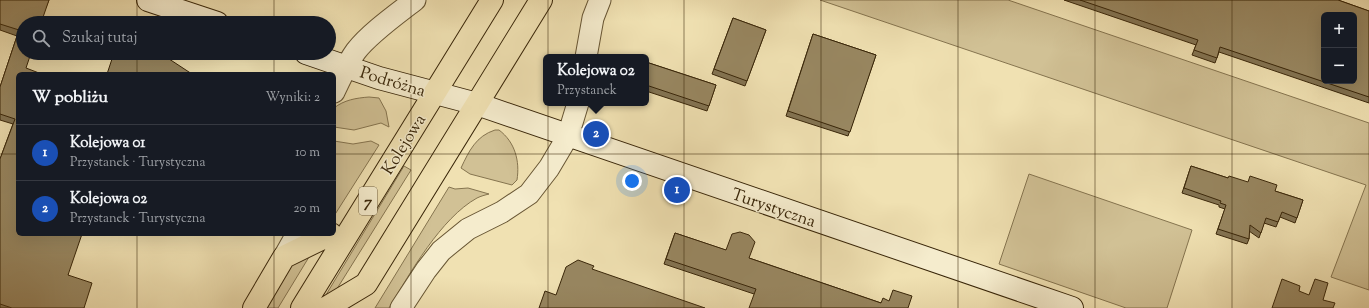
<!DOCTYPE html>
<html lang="pl">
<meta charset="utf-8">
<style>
body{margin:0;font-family:"Sorts Mill Goudy",serif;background:#242831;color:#f1f3f6}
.controls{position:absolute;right:12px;top:12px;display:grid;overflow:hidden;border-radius:6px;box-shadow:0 4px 16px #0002}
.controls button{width:36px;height:36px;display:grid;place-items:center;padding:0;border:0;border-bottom:1px solid #363941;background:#171b24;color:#f1f3f6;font:20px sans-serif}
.you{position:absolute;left:632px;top:181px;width:14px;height:14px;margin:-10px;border:3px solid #fff;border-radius:50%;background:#1a73e8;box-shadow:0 0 0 6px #1a73e833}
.badge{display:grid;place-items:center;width:26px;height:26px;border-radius:50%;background:#c59692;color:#fff;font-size:13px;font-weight:700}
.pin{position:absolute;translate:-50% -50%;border:2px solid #fff;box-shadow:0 1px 4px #0006}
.popup{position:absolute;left:543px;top:54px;width:106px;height:52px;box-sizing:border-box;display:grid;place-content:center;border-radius:6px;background:#171b24;filter:drop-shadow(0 1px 3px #0005);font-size:13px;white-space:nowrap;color:#9ea1a6}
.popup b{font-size:15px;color:#f1f3f6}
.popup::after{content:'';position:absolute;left:50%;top:100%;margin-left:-8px;border:8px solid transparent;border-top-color:#171b24}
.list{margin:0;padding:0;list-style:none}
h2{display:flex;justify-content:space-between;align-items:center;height:52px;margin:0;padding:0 16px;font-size:17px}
h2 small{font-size:13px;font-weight:400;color:#9ea1a6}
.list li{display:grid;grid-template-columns:26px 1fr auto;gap:12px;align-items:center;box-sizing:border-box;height:56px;padding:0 16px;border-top:1px solid #363941}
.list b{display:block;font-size:15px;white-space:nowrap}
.list p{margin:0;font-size:13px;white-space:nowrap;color:#9ea1a6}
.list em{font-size:13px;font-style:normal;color:#9ea1a6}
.icon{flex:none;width:22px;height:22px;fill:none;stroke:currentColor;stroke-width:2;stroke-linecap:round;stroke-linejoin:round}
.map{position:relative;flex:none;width:1369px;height:308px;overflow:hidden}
.search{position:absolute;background:#171b24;box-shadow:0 4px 16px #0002;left:16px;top:16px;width:320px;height:44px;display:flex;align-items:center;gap:10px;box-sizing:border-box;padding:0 14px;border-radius:22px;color:#9ea1a6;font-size:15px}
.panel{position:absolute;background:#171b24;box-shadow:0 4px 16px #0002;left:16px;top:72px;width:320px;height:164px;border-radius:6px}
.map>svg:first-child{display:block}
.green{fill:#d1c195;stroke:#85744f}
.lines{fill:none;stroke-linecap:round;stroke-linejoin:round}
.street-casing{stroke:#675533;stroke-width:23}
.secondary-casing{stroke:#392609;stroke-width:24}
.highway-casing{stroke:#392609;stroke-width:24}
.street{stroke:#f5eccd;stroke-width:21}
.secondary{stroke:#f5eccd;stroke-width:22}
.highway{stroke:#f0e1b2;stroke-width:22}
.wall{fill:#837453;stroke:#392609}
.building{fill:#988761;stroke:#392609;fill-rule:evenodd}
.grid{fill:none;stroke:#392609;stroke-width:1;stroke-opacity:0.55}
.labels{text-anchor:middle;stroke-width:3;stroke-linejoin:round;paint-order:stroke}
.shield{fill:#f5eccd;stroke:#716144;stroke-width:1}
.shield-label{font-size:16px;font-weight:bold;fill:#392609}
.street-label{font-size:17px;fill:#392609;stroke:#f5eccd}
</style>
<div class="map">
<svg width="1369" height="308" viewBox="0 0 1369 308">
<rect width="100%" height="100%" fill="#f0e1b2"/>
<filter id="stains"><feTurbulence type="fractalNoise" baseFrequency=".005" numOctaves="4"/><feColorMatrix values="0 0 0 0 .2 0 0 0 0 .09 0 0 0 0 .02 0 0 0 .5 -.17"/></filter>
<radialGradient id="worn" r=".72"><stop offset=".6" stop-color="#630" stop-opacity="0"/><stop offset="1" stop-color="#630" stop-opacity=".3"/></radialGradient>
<path class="green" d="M 820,0 L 1008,0 L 1369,123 L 1369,290 L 1331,277 L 1366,185 Z
M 369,97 L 379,98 L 386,111 L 389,127 L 381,123 L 354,130 L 334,127 L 334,108 C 344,100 356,98 369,97 Z
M 495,130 L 499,130 C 515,142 520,161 517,180 L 512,185 L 470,174 L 461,168 C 469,151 476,136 495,130 Z
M 334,141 L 353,144 L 371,141 L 379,145 L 334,216 Z
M 404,166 L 411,170 L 325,308 L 318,308 Z
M 1029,174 L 1192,230 L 1167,308 L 1126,308 L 999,264 Z
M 449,187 L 455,189 L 468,188 L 489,194 C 485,195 481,196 477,198 C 441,218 410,273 389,308 L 375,308 Z
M 323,234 L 278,308 L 264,308 L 302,245 Z"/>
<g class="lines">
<defs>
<path id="street" d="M 586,57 L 593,18 L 600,0
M 334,92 C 341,78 347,63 356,51 C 370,33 397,14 415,0
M 284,257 L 297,234
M 401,308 L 426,270 L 441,251 L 468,229 L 502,212 L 529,194 L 549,168 L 568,136 L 578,103"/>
<path id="secondary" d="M 148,0 L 217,23
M 306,53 L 379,78 L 477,104 L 1072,308"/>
<path id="highway" d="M 254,308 L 284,257 L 331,234
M 302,308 L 492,0
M 326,308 L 366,284 L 541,0"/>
</defs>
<use href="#street" class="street-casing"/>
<use href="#secondary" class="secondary-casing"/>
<use href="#highway" class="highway-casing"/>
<use href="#street" class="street"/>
<use href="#secondary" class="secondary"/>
<use href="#highway" class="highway"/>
</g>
<path class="wall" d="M 0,0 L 49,0 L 18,74 L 68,275 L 84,308 L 0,308 L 0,159 L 13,124 L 0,120 L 0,87 L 17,36 L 0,30 Z
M 1064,0 L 1338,0 L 1369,11 L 1369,103 L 1219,52 L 1215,63 L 1192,55 L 1196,45 Z
M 733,18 L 766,30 L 745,86 L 712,74 Z
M 813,34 L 876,55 L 848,136 L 786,116 Z
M 646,62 L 716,85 L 707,111 L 646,91 Z
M 1191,166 L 1228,178 L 1275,191 L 1303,200 L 1295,223 L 1280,217 L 1276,227 L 1264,223 L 1259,238 L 1249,231 L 1249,239 L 1247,244 L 1216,234 L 1225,209 L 1219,207 L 1219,205 L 1182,193 Z
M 675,233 L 749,258 L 881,303 L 754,294 L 664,264 Z"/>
<path class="building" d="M 0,0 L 49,0 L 41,23 L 23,23 L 23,53 L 31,53 L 26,68 L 39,73 L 39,74 L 18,74 L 18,234 L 82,234 L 68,275 L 92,283 L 84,308 L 12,308 L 0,304 L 0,159 L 15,119 L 0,114 L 0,87 L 19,30 L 0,24 Z
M 1080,0 L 1338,0 L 1369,11 L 1369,97 L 1220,47 L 1217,58 L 1194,50 L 1198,40 ZM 1324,15 L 1354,15 L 1354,81 L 1324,81 Z
M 733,18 L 766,30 L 747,81 L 714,69 Z
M 813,34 L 876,55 L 850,132 L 788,111 Z
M 114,53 L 160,53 L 192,74 L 107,74 Z
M 646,62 L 716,85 L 709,106 L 646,85 Z
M 1191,166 L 1228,178 L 1229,176 L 1248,182 L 1250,176 L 1277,185 L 1275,191 L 1303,200 L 1297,218 L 1282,212 L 1278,222 L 1266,218 L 1261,233 L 1250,225 L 1249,239 L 1218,229 L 1226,205 L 1220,203 L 1221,201 L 1184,188 Z
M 740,232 L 749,235 L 755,242 L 749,258 L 881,303 L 883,298 L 889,301 L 893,290 L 912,296 L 908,308 L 749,308 L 756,289 L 666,259 L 675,233 L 726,250 L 732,234 Z
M 578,260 L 594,266 L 592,269 L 705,308 L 539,308 L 545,291 L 556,295 L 566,267 Z
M 1282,279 L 1300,286 L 1299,291 L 1309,295 L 1315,279 L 1328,283 L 1323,300 L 1335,303 L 1333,308 L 1272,308 Z"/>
<path class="grid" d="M 137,0 L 137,23M 274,0 L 274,23M 411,0 L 411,308M 548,0 L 548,308M 684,0 L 684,308M 821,0 L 821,308M 958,0 L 958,308M 1095,0 L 1095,308M 1232,0 L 1232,308M 137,53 L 137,74M 274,53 L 274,74M 0,154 L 18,154M 334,154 L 1369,154M 137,234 L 137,308M 274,234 L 274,308"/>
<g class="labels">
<rect class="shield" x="359" y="187" width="18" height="28" rx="3"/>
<g class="shield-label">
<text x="368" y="207">7</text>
</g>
<g class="street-label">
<text transform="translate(393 81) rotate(17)" y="6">Podróżna</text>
<text transform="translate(403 144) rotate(-58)" y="6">Kolejowa</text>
<text transform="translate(774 207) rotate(19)" y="6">Turystyczna</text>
</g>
</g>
<rect width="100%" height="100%" filter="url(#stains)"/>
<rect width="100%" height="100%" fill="url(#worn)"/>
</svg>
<div class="controls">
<button>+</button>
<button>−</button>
</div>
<div class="you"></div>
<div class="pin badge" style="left:677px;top:190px;background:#1a4fb4">1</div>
<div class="pin badge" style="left:596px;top:134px;background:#1a4fb4">2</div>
<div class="popup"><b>Kolejowa 02</b>Przystanek</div>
<div class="search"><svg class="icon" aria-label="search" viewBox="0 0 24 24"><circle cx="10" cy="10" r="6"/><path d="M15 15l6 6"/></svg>Szukaj tutaj</div>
<section class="panel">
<h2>W pobliżu<small>Wyniki: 2</small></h2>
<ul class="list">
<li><span class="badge" style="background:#1a4fb4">1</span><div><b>Kolejowa 01</b><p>Przystanek · Turystyczna</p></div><em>10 m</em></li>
<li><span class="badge" style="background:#1a4fb4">2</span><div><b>Kolejowa 02</b><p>Przystanek · Turystyczna</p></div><em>20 m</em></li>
</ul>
</section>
</div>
